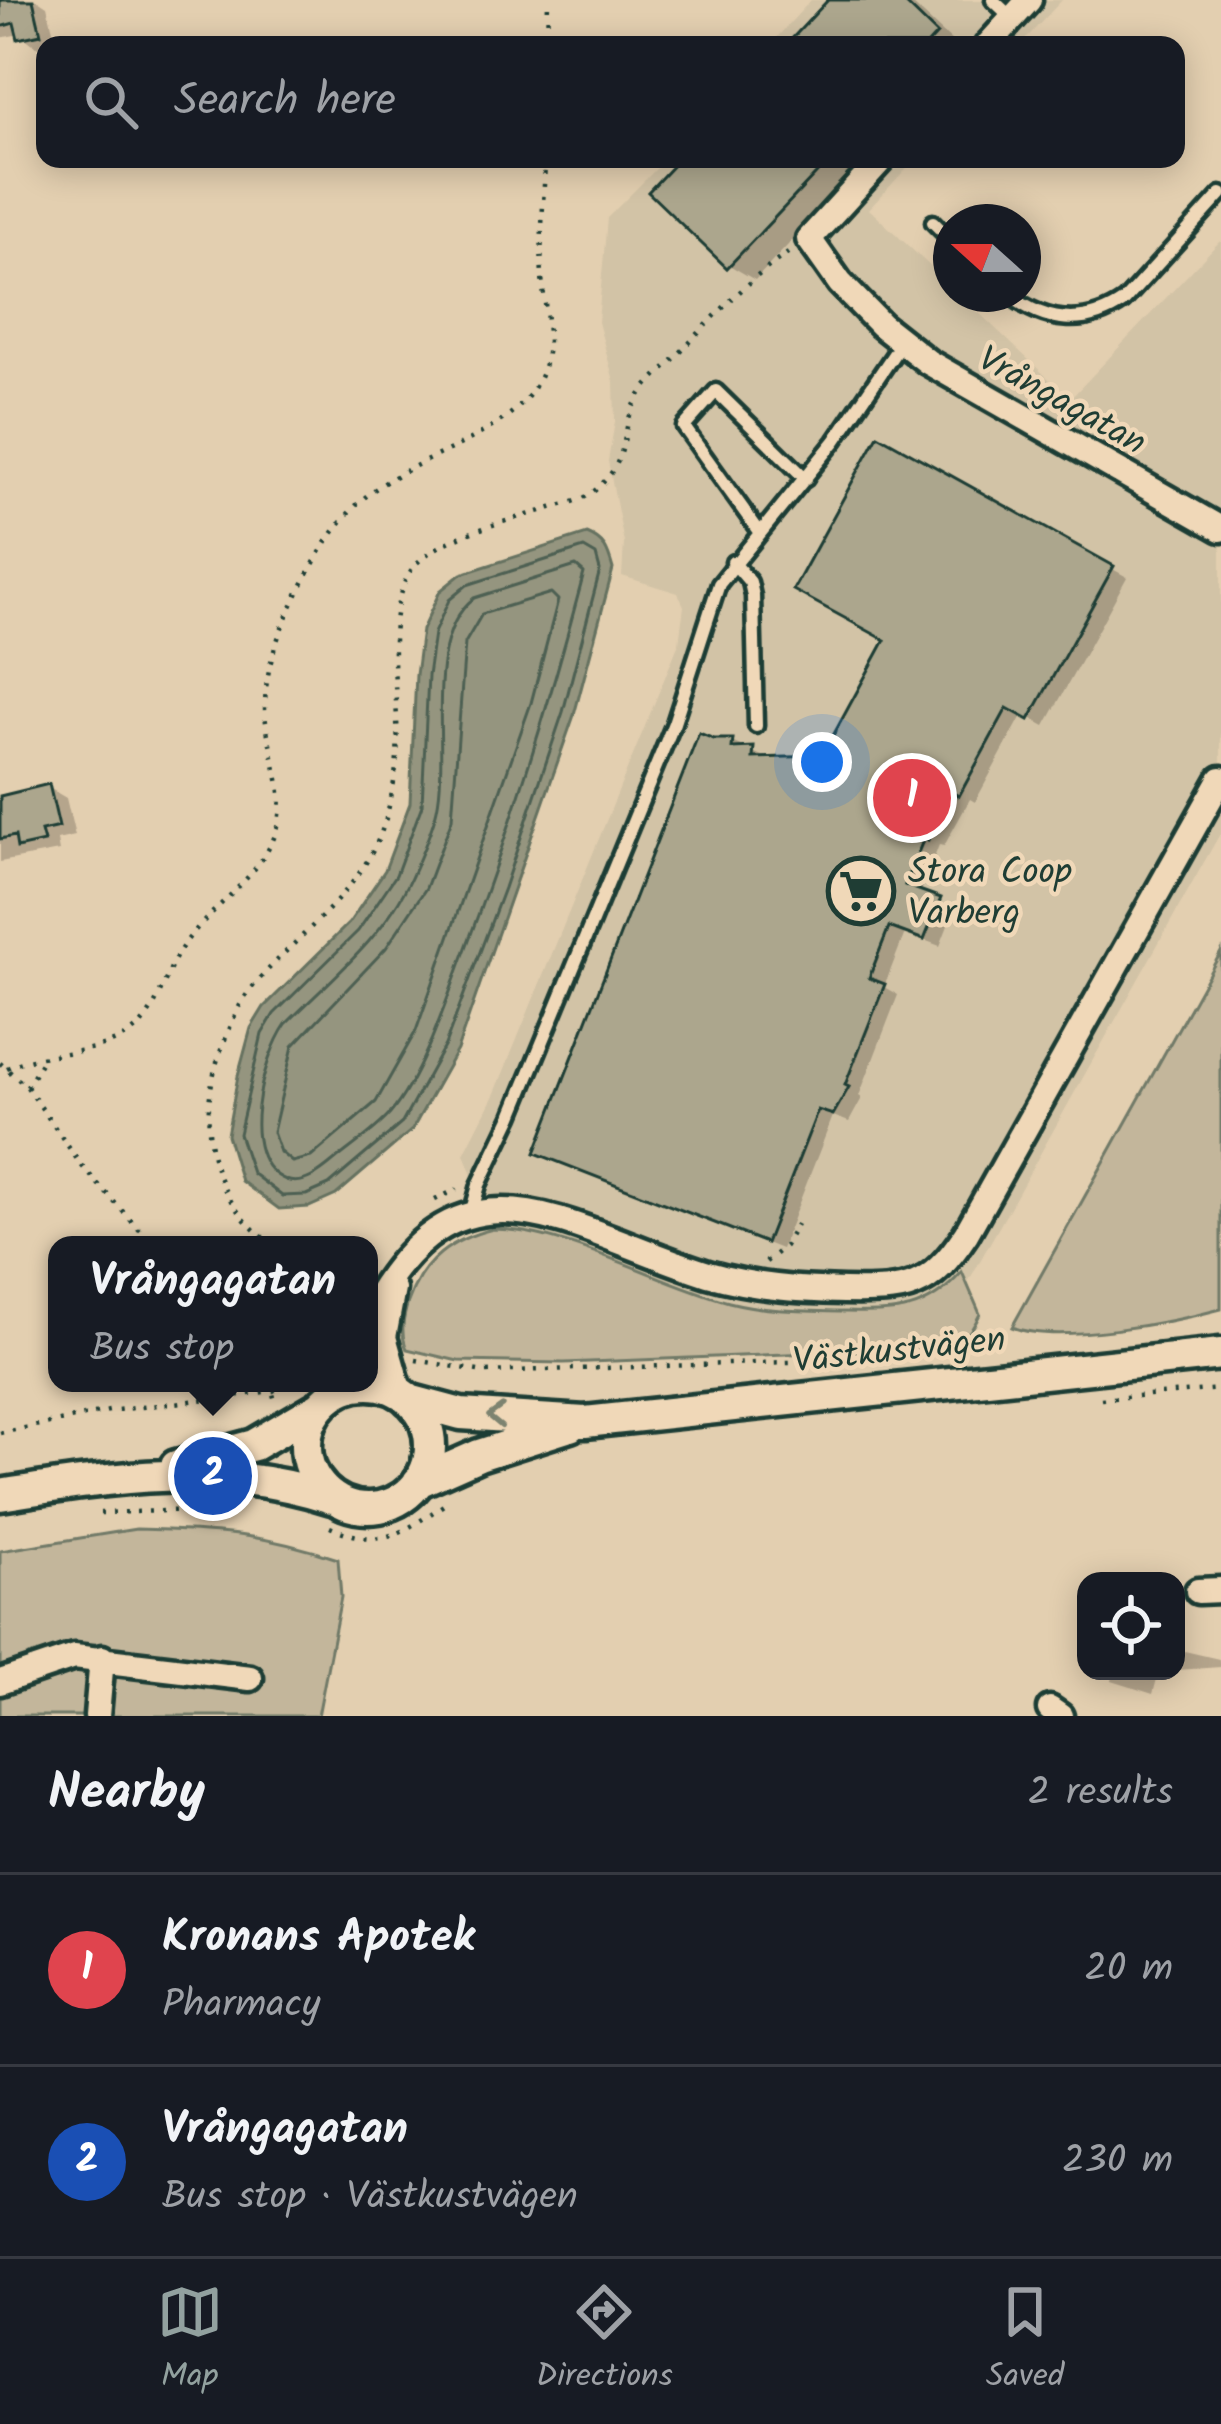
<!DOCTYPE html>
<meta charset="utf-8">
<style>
body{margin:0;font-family:Kalam,sans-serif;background:#20242c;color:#f1f3f6}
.controls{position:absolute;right:36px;bottom:36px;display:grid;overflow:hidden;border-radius:24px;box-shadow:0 6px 30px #0003}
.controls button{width:108px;height:108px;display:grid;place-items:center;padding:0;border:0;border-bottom:3px solid #363941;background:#171b24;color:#f1f3f6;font:60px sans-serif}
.compass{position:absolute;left:933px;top:204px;width:108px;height:108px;border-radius:50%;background:#171b24;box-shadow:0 6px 30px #0003;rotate:291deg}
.you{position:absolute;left:822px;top:762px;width:42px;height:42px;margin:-30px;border:9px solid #fff;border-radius:50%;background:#1a73e8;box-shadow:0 0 0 18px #1a73e833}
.badge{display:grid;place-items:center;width:78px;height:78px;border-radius:50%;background:#92a19f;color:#fff;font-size:39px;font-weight:700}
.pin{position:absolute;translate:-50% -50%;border:6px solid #fff;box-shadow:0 3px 12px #0006}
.popup{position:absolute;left:48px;top:1236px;width:330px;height:156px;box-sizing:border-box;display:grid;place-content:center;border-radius:24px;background:#171b24;filter:drop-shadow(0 3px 9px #0005);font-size:39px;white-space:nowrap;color:#9ea1a6}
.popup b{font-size:45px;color:#f1f3f6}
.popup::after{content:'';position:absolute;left:50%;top:100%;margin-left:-24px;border:24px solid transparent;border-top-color:#171b24}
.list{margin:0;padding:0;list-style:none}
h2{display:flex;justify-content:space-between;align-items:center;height:156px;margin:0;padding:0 48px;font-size:51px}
h2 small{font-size:39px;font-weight:400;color:#9ea1a6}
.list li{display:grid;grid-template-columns:78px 1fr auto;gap:36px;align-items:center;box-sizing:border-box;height:192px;padding:0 48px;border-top:3px solid #363941}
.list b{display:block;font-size:45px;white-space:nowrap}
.list p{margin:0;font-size:39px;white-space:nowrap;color:#9ea1a6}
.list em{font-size:39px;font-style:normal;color:#9ea1a6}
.icon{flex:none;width:66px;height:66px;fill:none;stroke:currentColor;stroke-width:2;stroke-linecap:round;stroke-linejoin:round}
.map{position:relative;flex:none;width:1221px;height:1716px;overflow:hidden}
.search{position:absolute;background:#171b24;box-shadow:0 6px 30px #0003;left:36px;right:36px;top:36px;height:132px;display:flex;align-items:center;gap:30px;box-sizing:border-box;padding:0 42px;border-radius:24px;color:#9ea1a6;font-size:45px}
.sheet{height:540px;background:#171b24}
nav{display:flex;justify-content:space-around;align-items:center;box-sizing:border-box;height:168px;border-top:3px solid #363941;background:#171b24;font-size:33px;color:#9ea1a6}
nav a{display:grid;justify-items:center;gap:6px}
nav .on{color:#92a19f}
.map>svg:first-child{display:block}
.built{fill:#d2c3a6}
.green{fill:#c3b69b;stroke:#717a68;stroke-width:3}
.water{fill:#95957f;stroke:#667261;stroke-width:3}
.shadow{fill:#0003}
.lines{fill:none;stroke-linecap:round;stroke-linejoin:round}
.shore{stroke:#4e6052;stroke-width:3}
.building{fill:#aca68d;stroke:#1f3d34;stroke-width:3}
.service-casing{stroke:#1f3d34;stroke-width:21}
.minor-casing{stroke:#1f3d34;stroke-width:33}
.tertiary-casing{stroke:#1f3d34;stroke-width:39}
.path{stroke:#1f3d34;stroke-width:4.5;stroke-dasharray:3 9;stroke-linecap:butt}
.service{stroke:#f0d8b8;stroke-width:12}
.minor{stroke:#f0d8b8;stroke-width:24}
.tertiary{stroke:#f0d8b8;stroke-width:30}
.oneway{stroke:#7d836f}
.labels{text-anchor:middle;stroke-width:9;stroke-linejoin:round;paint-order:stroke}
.street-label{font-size:36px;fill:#1f3d34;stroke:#f0d8b8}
.poi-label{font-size:36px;fill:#1f3d34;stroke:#f0d8b8;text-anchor:start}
</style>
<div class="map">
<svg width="1221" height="1716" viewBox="0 0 1221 1716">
<rect width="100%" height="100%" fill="#e3cfb0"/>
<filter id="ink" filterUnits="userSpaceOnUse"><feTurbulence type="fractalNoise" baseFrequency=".00833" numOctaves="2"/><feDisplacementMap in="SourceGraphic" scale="24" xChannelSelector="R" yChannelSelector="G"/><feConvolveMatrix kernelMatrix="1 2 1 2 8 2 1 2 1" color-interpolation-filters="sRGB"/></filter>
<g filter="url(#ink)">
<path class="built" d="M 811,0 L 1062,0 L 1020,45 L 770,45 Z
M 666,159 L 915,159 L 869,209 L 951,286 L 951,294 L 959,294 L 1070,399 L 1221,240 L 1221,832 L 967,1284 L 961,1272 L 941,1295 L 898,1311 L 760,1309 L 695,1291 L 533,1234 L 493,1229 L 464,1154 L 495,1093 L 679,643 L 684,606 L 678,593 L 622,576 L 624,543 L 608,461 L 615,422 L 614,381 L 598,322 L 607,218 Z"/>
<path class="green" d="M 1221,952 L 1221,1309 C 1173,1322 1057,1345 1012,1327 Z
M 493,1229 C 567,1230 656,1282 729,1302 C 768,1312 807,1311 847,1312 C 898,1313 927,1312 962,1272 L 980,1314 C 969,1337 963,1343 938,1348 L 564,1363 L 458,1361 L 407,1349 C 400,1334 403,1318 408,1302 C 422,1260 452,1239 493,1229 Z
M 136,1529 C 215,1531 261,1533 338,1559 L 341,1597 L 318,1716 L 0,1716 L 0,1551 Z"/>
<path class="water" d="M 587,534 C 605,541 608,551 613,569 L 574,715 L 457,1050 L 412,1130 L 336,1195 L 309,1207 L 279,1209 L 241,1181 L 227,1135 L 238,1076 L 251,1028 L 264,1007 L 349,923 L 385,870 L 410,803 L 416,675 L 422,630 L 440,591 L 461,574 Z"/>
<path class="shadow" d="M 0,0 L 38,0 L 47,6 L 56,42 L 37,47 L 20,34 L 0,38 Z
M 833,0 L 908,0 L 956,45 L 790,45 Z
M 683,159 L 869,159 L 755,280 L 729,265 Z
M 879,439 L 1127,577 L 1045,726 L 1023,714 L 975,802 L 970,799 L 944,846 L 939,845 L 920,894 L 954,910 L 940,946 L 905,933 L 884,987 L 898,995 L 859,1096 L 862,1098 L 849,1122 L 833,1116 L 781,1249 L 553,1160 L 732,742 L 768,759 L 824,759 L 889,640 Z
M 49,788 L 66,798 L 75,836 L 57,840 L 59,851 L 0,862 L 0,799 Z
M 1176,1649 L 1219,1659 L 1221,1667 L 1176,1670 Z
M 1114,1671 L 1171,1671 L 1169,1678 L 1158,1675 L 1153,1694 L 1112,1681 Z"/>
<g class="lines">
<path class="shore" d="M 584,548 L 596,555 L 600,570 L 563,712 L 504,888 L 445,1045 L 402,1123 L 329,1185 L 306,1195 L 282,1196 L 252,1173 L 239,1134 L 262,1034 L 274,1014 L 358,931 L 396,875 L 422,805 L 428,676 L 434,633 L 449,600 L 467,585 Z
M 576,566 L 584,573 C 550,703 510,830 463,956 C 446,1002 422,1076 390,1114 C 375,1131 352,1146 334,1161 C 322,1171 303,1187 286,1180 C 234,1160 263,1057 286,1024 C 330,980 385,936 411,878 C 420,857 432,832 437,809 C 450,750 421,639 474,598 Z
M 551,593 L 558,600 L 531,703 L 416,1031 L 376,1102 L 311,1157 L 292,1162 L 280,1152 L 273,1132 L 293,1046 L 386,948 L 426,888 L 452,819 L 465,643 L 482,614 Z"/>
</g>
<path class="building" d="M 0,0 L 33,0 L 41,34 L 18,39 L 14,23 L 0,27 Z
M 828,0 L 902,0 L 937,34 L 927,45 L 786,45 Z
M 679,159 L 830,159 L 727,268 L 648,192 Z
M 878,435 L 1114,566 L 1029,720 L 1007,708 L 959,796 L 953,793 L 928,840 L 924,838 L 905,885 L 941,898 L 924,940 L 889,927 L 869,978 L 885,984 L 845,1085 L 849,1087 L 833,1115 L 818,1110 L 766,1243 L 535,1153 L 699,733 L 714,739 L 733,739 L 732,748 L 754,747 L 753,758 L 822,756 L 885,640 L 793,590 Z
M 49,784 L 59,827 L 41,831 L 44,842 L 17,848 L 15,836 L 0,839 L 0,796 Z"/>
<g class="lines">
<defs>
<path id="service" d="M 993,0 L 1012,18
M 933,222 L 951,240
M 1008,294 C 1045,323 1085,328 1124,301 L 1221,194
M 760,533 L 684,427 L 716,391 L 806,479
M 733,562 L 750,582 L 753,596 L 756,726
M 471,1214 L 479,1185 L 512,1116 L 674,723 L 719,584 L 835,441 L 902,342"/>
<path id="minor" d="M 988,45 L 1029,0
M 882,159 L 809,239 L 840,283 L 881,325 L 928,362 L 1221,529
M 393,1289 L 384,1337 L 400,1393
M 369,1311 C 463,1140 570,1231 708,1274 C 753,1287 798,1290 844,1291 C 908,1292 929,1290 966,1234 L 1221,779
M 330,1398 L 336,1383
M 1198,1591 L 1221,1590
M 0,1682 L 74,1657 L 250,1678
M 1050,1709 L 1060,1716
M 97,1716 L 102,1658"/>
<path id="tertiary" d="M306 1446a62 62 0 1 1 124 0a62 62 0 1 1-124 0Z
M 409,1400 L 461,1414 L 585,1422 L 1221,1354
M 176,1466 L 254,1445 L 319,1407
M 418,1482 L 479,1455 L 570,1426
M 0,1495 C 113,1477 221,1461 332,1498"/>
</defs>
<use href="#service" class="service-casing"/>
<use href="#minor" class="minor-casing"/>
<use href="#tertiary" class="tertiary-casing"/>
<path class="path" d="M 547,45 L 548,0
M 0,1063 L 27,1087 L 81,1165 L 153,1245
M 7,1068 C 45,1049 94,1057 129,1034 C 160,1014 163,972 185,943 C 211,908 255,880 273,840 C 294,795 265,752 265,707 C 265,659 287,611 310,570 C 324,544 341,518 364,498 C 414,453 522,438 544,367 C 553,338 544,306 542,277 C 540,238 544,198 545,159
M 27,1087 L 45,1056
M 435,1200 L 457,1189
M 273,1245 C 203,1196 194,1109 227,1035 C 233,1021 238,1006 247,994 C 293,935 364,895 386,818 C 391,799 396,776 397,756 C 401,702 380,614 412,569 C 436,536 513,520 551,508 C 565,504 582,501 593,492 C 635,457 617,430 639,397 C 648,382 664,369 676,357 C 712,319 745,282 788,253
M 766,1262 L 785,1246 L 797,1224
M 416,1360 L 484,1372 L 878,1359
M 270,1383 L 275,1401
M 1101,1399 L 1221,1389
M 0,1433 L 109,1411 L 273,1391 L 288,1383
M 100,1513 L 232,1509
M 330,1527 C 383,1550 402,1533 445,1504"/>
<use href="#service" class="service"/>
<use href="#minor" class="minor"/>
<use href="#tertiary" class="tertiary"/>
</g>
<defs><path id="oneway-chevron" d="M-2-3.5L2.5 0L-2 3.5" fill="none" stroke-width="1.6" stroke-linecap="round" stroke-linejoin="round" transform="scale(3)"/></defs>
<use class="oneway" href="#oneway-chevron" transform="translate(496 1416) rotate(-178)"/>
</g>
<defs>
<symbol id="supermarket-ring" viewBox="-11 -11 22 22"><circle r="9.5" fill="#f0d8b8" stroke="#1f3d34" stroke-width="1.5"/><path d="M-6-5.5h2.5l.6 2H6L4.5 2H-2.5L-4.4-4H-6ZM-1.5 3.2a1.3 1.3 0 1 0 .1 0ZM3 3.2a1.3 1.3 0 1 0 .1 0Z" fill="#1f3d34"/></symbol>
</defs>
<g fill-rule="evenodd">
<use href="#supermarket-ring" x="823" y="853" width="76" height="76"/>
</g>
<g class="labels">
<g class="street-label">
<text transform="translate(1063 399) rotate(29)" y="13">Vrångagatan</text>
<text transform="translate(899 1348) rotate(-6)" y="13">Västkustvägen</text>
</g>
<g class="poi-label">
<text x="908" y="883">Stora Coop<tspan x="908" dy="41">Varberg</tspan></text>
</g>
</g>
</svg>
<div class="controls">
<button><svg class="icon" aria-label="locate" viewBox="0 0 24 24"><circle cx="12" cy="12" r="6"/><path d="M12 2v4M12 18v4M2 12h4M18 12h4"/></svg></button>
</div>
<svg class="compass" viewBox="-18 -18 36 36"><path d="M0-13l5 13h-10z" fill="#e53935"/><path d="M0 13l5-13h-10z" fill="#9ea1a6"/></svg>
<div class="you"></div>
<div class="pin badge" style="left:912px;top:798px;background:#e0444e">1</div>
<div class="pin badge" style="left:213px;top:1476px;background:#1a4fb4">2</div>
<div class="popup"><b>Vrångagatan</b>Bus stop</div>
<div class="search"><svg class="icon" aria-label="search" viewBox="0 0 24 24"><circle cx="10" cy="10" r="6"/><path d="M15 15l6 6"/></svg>Search here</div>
</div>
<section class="sheet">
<h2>Nearby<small>2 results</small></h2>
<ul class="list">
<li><span class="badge" style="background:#e0444e">1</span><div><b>Kronans Apotek</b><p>Pharmacy</p></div><em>20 m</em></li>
<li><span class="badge" style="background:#1a4fb4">2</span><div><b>Vrångagatan</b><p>Bus stop · Västkustvägen</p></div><em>230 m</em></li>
</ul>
</section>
<nav>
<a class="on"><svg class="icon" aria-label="map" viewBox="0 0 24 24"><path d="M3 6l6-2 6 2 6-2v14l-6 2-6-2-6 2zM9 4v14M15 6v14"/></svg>Map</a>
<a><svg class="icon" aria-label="directions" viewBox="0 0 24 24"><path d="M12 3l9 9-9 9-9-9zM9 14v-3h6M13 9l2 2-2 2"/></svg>Directions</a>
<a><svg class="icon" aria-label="saved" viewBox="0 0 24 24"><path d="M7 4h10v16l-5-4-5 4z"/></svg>Saved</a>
</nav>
